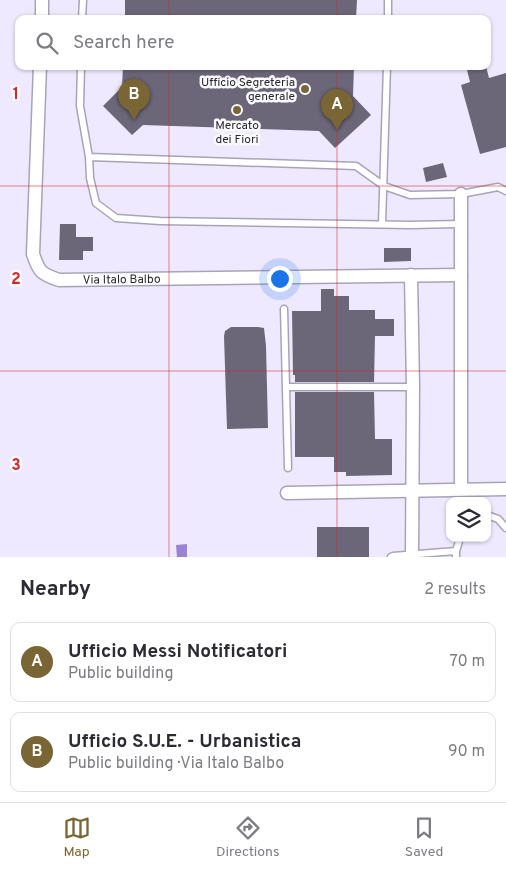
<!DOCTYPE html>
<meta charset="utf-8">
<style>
body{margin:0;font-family:Overpass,sans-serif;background:#f2f2f3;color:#2b2b33}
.controls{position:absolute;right:15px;bottom:15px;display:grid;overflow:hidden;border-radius:10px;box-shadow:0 1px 4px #0004}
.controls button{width:45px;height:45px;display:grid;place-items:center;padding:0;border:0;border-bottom:1px solid #e1e1e2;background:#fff;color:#2b2b33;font:25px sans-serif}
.you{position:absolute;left:279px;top:278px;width:18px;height:18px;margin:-12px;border:4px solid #fff;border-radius:50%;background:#1a73e8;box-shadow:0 0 0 8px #1a73e833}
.badge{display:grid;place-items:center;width:32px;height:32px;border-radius:50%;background:#7a6635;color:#fff;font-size:16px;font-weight:700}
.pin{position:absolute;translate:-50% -41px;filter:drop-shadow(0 1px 2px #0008)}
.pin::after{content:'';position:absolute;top:26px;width:18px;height:15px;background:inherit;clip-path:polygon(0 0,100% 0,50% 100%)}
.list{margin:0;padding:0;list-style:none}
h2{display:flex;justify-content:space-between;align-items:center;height:65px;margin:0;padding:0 20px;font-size:21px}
h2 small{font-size:16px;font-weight:400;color:#7c7c81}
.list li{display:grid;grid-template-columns:32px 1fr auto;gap:15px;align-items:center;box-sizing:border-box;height:80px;margin:0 10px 10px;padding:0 10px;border:1px solid #e1e1e2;border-radius:10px}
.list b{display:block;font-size:19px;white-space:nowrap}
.list p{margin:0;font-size:16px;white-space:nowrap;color:#7c7c81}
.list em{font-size:16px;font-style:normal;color:#7c7c81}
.icon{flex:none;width:28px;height:28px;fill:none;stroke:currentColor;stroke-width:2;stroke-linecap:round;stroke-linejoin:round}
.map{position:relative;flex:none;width:506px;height:557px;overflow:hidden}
.search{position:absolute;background:#fff;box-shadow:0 1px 4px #0004;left:15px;right:15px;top:15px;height:55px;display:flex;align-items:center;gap:12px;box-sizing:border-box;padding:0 18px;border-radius:10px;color:#7c7c81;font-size:19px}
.sheet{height:245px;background:#fff}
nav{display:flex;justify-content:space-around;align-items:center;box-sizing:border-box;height:70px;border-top:1px solid #e1e1e2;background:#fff;font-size:14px;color:#7c7c81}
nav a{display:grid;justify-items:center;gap:2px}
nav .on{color:#7a6635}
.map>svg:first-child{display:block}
.water{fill:#9c83d2}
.building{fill:#6b6678}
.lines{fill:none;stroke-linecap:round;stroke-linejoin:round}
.lane-casing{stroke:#a9a3b8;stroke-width:9}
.street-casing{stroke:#a9a3b8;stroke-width:15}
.lane{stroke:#fff;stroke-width:6}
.street{stroke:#fff;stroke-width:12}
.grid{fill:none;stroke:#d62828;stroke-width:1;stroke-opacity:0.55}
.poi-dot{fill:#7a6635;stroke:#fbfafe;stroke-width:2}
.labels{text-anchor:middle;stroke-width:5;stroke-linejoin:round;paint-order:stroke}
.poi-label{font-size:12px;fill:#29272f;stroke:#fbfafe;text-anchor:end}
.street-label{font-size:12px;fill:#29272f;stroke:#fbfafe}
.grid-label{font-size:16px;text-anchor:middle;font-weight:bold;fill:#d62828;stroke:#fbfafe;stroke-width:5;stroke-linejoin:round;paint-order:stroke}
</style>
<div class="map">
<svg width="506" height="557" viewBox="0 0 506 557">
<rect width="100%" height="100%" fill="#efe9ff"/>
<path class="water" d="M 187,544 L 187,557 L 177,557 L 176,545 Z"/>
<path class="building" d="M 125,0 L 357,0 L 356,19 L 125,19 Z
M 123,66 L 354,66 L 353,96 L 371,115 L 335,148 L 319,131 L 143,125 L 132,135 L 103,106 L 122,87 Z
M 482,66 L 486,66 L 489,78 L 506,73 L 506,147 L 480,154 L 461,85 L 470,82 L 467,70 Z
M 443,163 L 447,177 L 426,182 L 423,168 Z
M 60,224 L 76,224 L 76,237 L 93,237 L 93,251 L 83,251 L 83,260 L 59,260 Z
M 384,248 L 411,248 L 411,261 L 384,262 Z
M 321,289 L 334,289 L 334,296 L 349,296 L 349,310 L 375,310 L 375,319 L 394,319 L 394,336 L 375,336 L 374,382 L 295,382 L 295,375 L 293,375 L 292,311 L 321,311 Z
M 231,327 L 258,327 L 264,328 L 266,346 L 268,428 L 227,429 L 224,336 L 225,331 Z
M 295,392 L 374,392 L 375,439 L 392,439 L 392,475 L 346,476 L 346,472 L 334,472 L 334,457 L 295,457 Z
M 317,527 L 369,527 L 369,557 L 317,557 Z"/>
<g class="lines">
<defs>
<path id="lane" d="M 82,19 L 83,0
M 388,19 L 388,0
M 81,66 L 80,106 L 89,157
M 382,224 L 387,66
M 461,224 L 410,225 L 160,221 L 116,218 L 96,203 L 90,178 L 89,157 L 356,166 L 384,186 L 410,195 L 461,194 L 498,187 L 506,191
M 284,309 L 288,468
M 286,387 L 413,387
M 487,515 L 498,519 L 506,528
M 391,557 L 393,556 L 456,551
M 456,557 L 456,551 L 460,538"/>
<g id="street">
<path d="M 42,19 L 42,0"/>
<path id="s1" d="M 40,66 L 33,254 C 39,272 41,274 59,280 L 461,275"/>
<path d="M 461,194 L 461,489"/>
<path d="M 411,275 L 413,387 L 412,557"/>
<path d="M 287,493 L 506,489"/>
</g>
</defs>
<use href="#lane" class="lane-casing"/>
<use href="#street" class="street-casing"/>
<use href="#lane" class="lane"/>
<use href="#street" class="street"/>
</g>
<path class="grid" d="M 169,0 L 169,19M 337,0 L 337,19M 169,66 L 169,557M 337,66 L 337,557M 0,186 L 506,186M 0,371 L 506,371"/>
<g class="poi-dot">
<circle cx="305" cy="89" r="5"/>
<circle cx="237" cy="110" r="5"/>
</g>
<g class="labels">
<g class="poi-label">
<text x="295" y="86">Ufficio Segreteria<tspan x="295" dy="14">generale</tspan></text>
<text x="237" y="129" text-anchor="middle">Mercato<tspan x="237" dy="14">dei Fiori</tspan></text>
</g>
<g class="street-label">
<text dy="4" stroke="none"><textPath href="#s1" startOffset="290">Via Italo Balbo</textPath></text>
</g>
</g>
<g class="grid-label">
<text x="16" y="99">1</text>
<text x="16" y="284">2</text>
<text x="16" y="470">3</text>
</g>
</svg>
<div class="controls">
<button><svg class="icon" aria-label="layers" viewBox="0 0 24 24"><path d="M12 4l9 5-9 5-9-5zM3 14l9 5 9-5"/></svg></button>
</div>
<div class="you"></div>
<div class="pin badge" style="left:337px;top:130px">A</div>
<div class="pin badge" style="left:134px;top:120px">B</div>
<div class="search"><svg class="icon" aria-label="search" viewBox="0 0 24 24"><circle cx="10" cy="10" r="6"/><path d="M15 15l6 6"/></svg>Search here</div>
</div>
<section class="sheet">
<h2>Nearby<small>2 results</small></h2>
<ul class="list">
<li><span class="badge">A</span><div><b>Ufficio Messi Notificatori</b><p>Public building</p></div><em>70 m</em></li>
<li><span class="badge">B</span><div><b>Ufficio S.U.E. - Urbanistica</b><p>Public building · Via Italo Balbo</p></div><em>90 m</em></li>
</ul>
</section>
<nav>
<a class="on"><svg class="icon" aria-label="map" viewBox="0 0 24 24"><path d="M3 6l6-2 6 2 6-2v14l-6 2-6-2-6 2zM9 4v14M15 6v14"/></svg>Map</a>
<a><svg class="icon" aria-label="directions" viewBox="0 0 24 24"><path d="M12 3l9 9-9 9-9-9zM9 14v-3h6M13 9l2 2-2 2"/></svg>Directions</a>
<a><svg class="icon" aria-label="saved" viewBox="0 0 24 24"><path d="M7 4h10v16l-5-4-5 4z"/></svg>Saved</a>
</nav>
